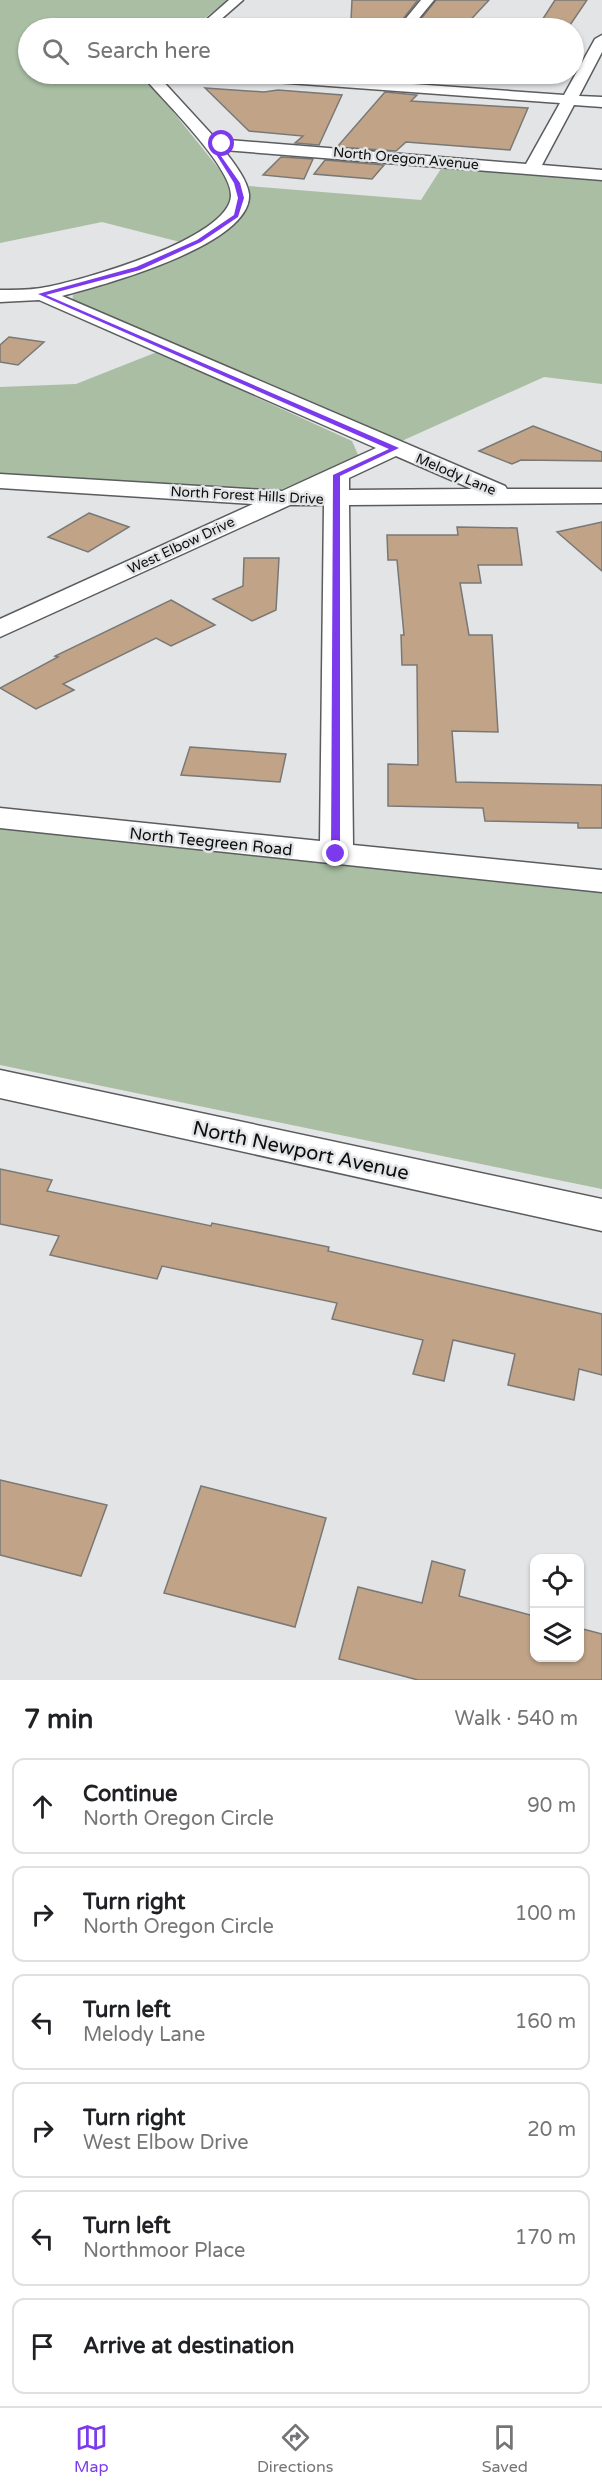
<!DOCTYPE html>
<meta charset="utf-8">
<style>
body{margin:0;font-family:"Varela Round",sans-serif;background:#f6f6f6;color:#202124}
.controls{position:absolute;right:18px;bottom:18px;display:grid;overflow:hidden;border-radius:12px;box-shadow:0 2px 4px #0004}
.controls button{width:54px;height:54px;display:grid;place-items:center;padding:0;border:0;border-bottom:2px solid #e0e0e0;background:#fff;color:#202124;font:30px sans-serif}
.stop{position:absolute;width:18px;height:18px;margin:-14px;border:4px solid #7c3aed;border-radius:50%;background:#fff}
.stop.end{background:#7c3aed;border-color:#fff;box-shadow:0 2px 6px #0008}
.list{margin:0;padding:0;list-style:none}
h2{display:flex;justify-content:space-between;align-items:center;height:78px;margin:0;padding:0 24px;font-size:26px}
h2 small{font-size:20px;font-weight:400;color:#757577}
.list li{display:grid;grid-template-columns:39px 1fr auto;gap:18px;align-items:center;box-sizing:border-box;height:96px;margin:0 12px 12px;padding:0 12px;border:2px solid #e0e0e0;border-radius:12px}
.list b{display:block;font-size:22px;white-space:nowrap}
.list p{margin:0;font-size:20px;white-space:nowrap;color:#757577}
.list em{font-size:20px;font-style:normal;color:#757577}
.icon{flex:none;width:33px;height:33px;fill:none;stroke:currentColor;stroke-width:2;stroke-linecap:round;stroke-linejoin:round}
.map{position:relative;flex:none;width:602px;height:1680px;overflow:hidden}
.search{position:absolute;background:#fff;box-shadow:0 2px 4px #0004;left:18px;right:18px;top:18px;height:66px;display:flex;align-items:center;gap:15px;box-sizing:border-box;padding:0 21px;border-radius:33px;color:#757577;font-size:22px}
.sheet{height:726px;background:#fff}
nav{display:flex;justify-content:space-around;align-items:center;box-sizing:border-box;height:84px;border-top:2px solid #e0e0e0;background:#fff;font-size:16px;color:#757577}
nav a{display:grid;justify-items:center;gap:3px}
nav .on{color:#7c3aed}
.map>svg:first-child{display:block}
.green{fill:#a9bea3}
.building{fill:#c1a488;stroke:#797876;stroke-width:1.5}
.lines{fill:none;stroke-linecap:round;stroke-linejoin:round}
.minor-casing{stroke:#5b5c5e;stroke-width:3}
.minor{fill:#fff;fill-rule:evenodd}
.route{fill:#7c3aed}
.labels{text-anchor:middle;stroke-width:5;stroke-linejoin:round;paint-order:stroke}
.far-street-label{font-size:14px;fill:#0c0d0d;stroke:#e2e4e6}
.street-label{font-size:16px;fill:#0c0d0d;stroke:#e2e4e6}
.near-street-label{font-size:20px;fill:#0c0d0d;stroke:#e2e4e6}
</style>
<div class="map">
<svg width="602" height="1680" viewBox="0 0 602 1680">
<rect width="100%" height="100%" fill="#e2e4e6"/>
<path class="green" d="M 0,0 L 228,0 L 192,28 L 28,28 L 28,74 L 147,74 L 153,87 L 224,175 L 232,191 C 223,221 210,227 184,243 L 102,222 L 0,243 Z
M 444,164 L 602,178 L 602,384 L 544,377 L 395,444 L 72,303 L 73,295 L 119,279 L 242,213 L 250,200 L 249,186 L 421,200 Z
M 157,352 L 352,441 L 359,457 L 275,492 L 0,477 L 0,387 L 76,384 Z
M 0,827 L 602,889 L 602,1189 L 0,1065 Z"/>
<path class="building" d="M 352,0 L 418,0 L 399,24 L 351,20 Z
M 436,0 L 489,0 L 463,28 L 416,25 Z
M 555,0 L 587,0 L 568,28 L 537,28 Z
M 205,88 L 264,92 L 278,90 L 342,95 L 319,145 L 295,143 L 303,136 L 249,131 Z
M 385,92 L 417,95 L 411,101 L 528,108 L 510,150 L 406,142 L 396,151 L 337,147 Z
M 281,157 L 313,159 L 304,179 L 263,175 Z
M 325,160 L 384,165 L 372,179 L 314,174 Z
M 9,337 L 44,342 L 18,365 L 0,362 L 0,345 Z
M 533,426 L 602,452 L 602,461 L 521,460 L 512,464 L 479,451 Z
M 89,513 L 129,527 L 88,552 L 48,537 Z
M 602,522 L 602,571 L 557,532 Z
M 457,527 L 517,528 L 522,565 L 478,565 L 481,583 L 460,583 L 469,635 L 492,635 L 498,732 L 452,731 L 456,782 L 602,785 L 602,828 L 578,828 L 578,823 L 485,821 L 483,808 L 388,806 L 388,764 L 418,765 L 417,665 L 402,665 L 401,635 L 404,635 L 397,560 L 388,560 L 387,535 L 458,535 Z
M 244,558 L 279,558 L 276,610 L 252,621 L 213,599 L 243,586 Z
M 171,600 L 215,625 L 171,646 L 156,638 L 63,684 L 74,690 L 36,709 L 0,688 L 58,657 L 55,656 Z
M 190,747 L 286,754 L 280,782 L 181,775 Z
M 0,1169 L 52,1180 L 47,1191 L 211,1226 L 212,1223 L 329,1247 L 328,1251 L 602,1314 L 602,1375 L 579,1369 L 574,1400 L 508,1385 L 515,1354 L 453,1340 L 444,1381 L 413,1374 L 423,1340 L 332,1319 L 337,1303 L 162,1266 L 157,1279 L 50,1255 L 59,1236 L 0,1224 Z
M 0,1480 L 107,1505 L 81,1576 L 0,1555 Z
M 201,1486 L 326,1518 L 295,1627 L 164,1593 Z
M 432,1561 L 465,1570 L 459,1596 L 534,1616 L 534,1658 L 579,1658 L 579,1628 L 602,1634 L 602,1680 L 418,1680 L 339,1659 L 358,1587 L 422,1603 Z"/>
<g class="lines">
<defs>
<path id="minor" d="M 229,0 L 243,0 L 211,28 L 197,28 Z
M 421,0 L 434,0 L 411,28 L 398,28 Z
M 602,35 L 602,52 L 579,96 L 602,97 L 602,107 L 574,105 L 542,165 L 602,170 L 602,180 L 224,150 C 233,162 247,179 249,194 C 253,245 100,286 62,296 L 505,486 L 507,489 L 602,489 L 602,503 L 349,505 L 353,845 L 602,870 L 602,892 L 0,828 L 0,808 L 320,841 L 324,505 L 290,505 L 0,637 L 0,619 L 253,504 L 0,488 L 0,474 L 282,491 L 376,448 L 39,300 L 0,302 L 0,290 C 14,290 28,290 41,288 C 78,282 231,239 231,195 C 231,167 167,104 148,82 L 147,74 L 161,74 L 160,78 L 216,139 L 526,164 L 560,103 L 221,78 L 214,74 L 274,74 L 564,95 L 595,39 ZM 396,456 L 472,489 L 349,490 L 349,478 Z
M 0,1070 L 602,1199 L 602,1231 L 0,1098 Z"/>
</defs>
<use href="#minor" class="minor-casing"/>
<use href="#minor" class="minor"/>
</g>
<path class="route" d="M 209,143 L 224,143 L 214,146 L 240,183 L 244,198 L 238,217 L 201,242 L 140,270 L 46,295 L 399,448 L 340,476 L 340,854 L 336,857 L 331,854 L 333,475 L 389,449 L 38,294 L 136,267 L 197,240 L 234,215 L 238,198 L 234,183 Z"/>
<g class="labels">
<g class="far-street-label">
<text transform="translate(406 158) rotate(5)" y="5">North Oregon Avenue</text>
<text transform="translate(456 474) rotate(23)" y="5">Melody Lane</text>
<text transform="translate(247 495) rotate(3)" y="5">North Forest Hills Drive</text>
<text transform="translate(181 545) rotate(-25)" y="5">West Elbow Drive</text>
</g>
<g class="street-label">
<text transform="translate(211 841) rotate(6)" y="6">North Teegreen Road</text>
</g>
<g class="near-street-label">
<text transform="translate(301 1150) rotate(12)" y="7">North Newport Avenue</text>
</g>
</g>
</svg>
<div class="controls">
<button><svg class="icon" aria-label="locate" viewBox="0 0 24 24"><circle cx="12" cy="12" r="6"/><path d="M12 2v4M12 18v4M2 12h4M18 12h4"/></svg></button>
<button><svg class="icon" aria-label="layers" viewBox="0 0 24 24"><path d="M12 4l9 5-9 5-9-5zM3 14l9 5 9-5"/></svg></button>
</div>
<div class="stop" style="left:222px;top:144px"></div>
<div class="stop end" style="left:336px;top:854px"></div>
<div class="search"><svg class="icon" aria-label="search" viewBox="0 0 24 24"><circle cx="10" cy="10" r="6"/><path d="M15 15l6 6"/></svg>Search here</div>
</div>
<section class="sheet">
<h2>7 min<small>Walk · 540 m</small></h2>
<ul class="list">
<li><svg class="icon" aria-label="ahead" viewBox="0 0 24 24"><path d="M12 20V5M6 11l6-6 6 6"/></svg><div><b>Continue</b><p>North Oregon Circle</p></div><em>90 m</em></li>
<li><svg class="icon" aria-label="right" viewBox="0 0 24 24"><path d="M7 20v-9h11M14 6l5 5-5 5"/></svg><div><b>Turn right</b><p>North Oregon Circle</p></div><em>100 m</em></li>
<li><svg class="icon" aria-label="left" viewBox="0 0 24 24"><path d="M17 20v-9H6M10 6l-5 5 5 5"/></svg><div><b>Turn left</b><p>Melody Lane</p></div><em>160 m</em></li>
<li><svg class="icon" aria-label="right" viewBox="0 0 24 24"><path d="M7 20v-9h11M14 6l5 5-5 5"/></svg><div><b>Turn right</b><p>West Elbow Drive</p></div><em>20 m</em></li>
<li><svg class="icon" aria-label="left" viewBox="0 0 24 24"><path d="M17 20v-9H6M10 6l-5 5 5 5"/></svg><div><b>Turn left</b><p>Northmoor Place</p></div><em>170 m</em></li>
<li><svg class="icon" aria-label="arrive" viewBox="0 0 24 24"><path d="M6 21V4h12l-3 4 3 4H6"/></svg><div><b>Arrive at destination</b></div></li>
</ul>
</section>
<nav>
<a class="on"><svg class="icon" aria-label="map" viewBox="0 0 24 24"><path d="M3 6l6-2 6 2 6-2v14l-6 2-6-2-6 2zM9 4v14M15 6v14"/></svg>Map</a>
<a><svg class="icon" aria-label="directions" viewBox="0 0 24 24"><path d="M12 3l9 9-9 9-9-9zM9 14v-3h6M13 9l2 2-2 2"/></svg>Directions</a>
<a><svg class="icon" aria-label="saved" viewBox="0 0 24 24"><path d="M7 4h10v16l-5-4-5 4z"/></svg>Saved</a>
</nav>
